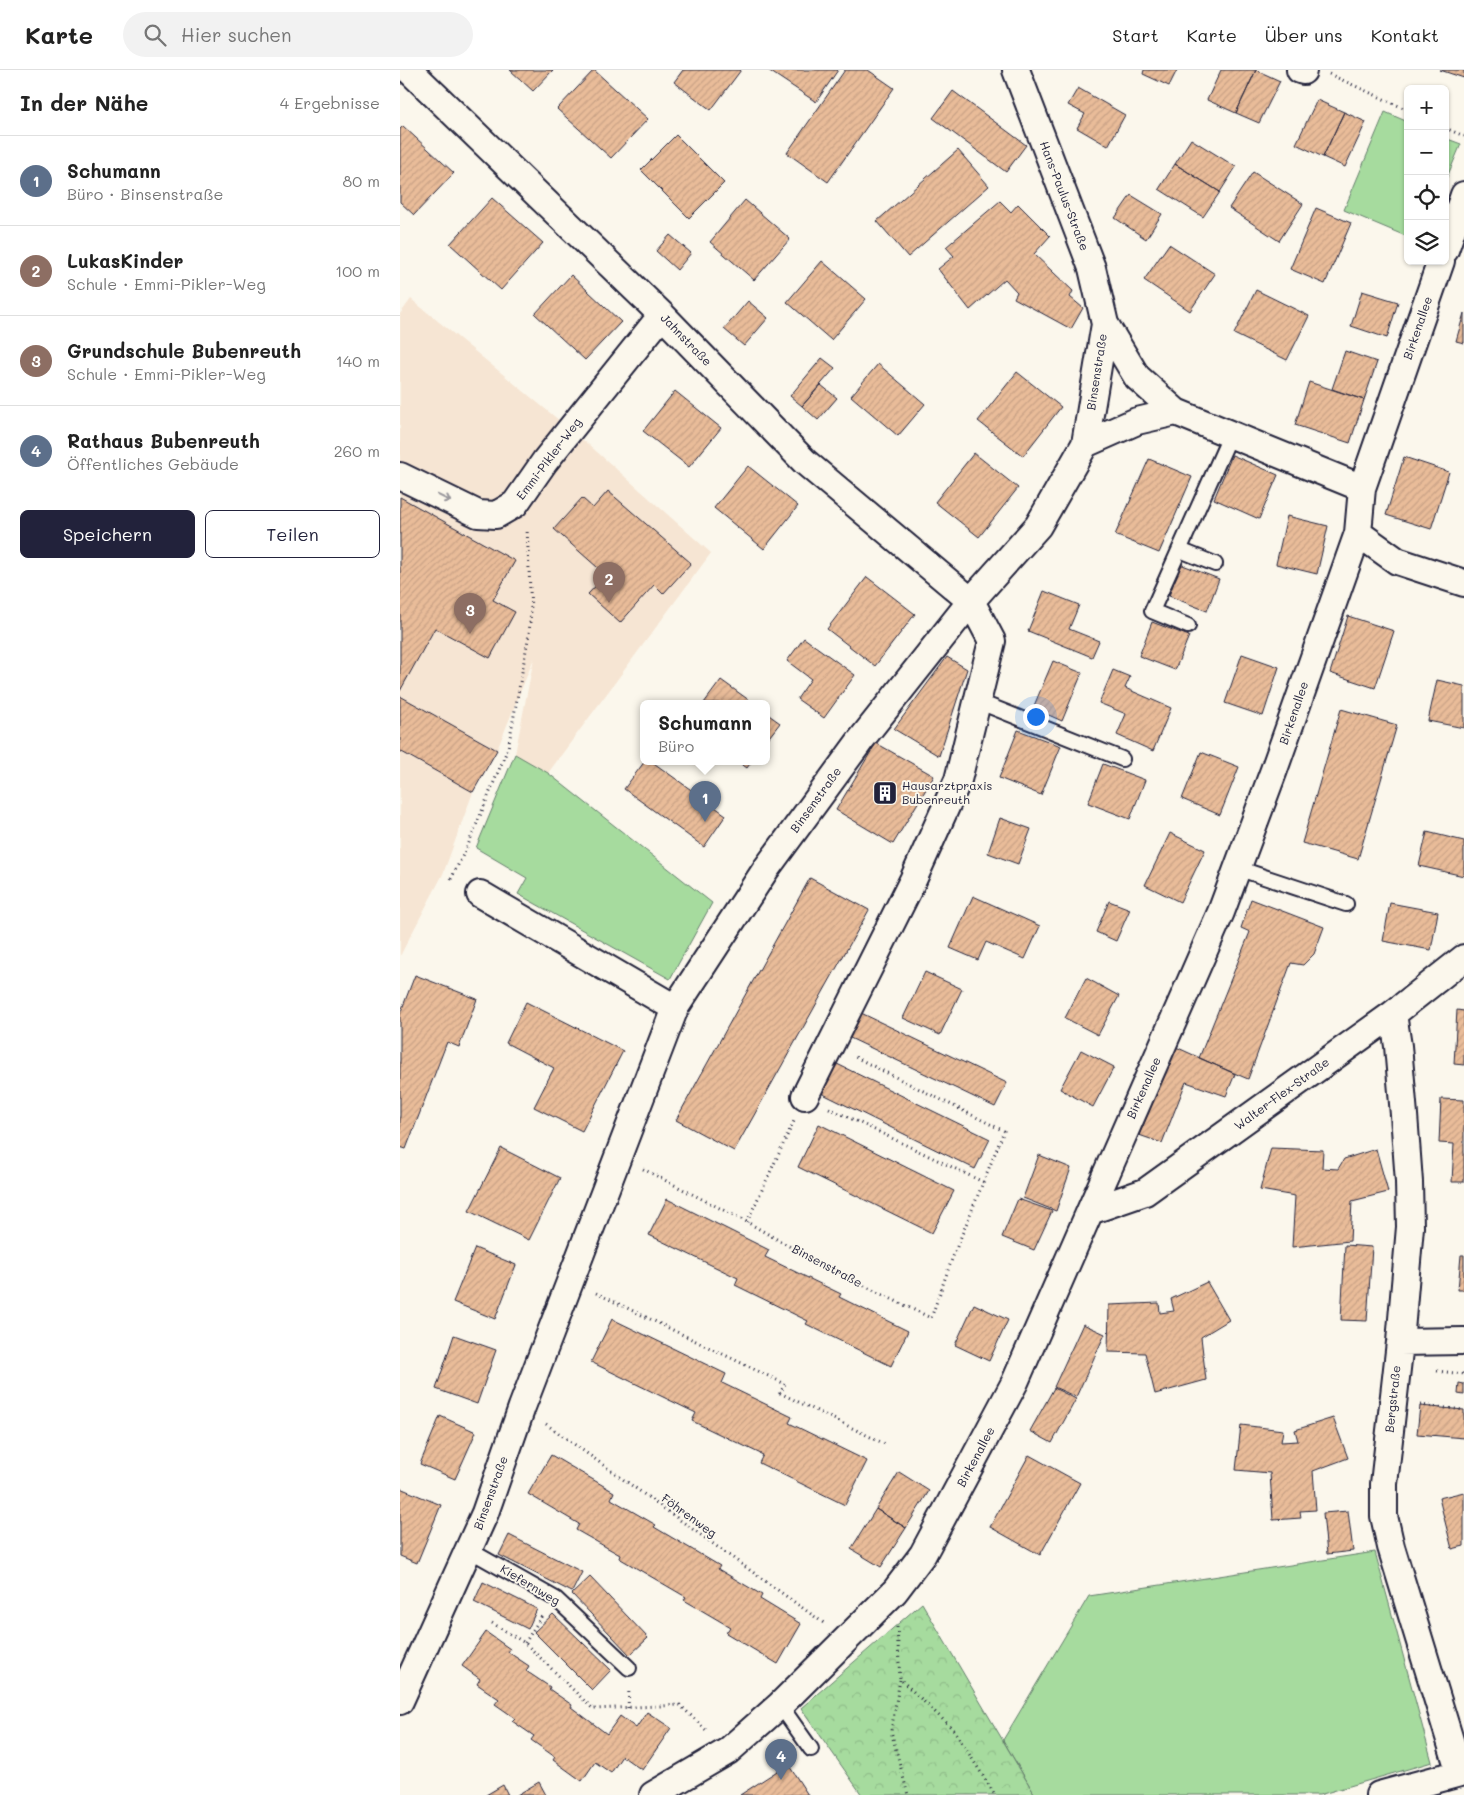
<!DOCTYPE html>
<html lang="de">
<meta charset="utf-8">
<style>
body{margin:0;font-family:Mali,sans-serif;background:#f2f2f2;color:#222}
.controls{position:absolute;right:15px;top:15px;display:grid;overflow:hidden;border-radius:8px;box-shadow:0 1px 4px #0004}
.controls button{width:45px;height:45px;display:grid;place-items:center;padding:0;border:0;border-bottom:1px solid #e0e0e0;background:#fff;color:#222;font:25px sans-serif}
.you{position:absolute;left:635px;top:646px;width:18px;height:18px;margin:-12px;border:4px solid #fff;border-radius:50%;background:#1a73e8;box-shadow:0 0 0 8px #1a73e833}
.badge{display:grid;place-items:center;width:32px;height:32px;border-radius:50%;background:#22223b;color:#fff;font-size:16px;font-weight:700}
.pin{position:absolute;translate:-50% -41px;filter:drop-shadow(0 1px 2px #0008)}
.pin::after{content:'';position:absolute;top:26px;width:18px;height:15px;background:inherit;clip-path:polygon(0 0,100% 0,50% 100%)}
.popup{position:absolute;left:240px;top:630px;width:130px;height:65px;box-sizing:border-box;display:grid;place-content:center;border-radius:8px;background:#fff;filter:drop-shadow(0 1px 4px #0005);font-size:16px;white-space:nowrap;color:#767676}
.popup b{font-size:19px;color:#222}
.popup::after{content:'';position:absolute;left:50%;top:100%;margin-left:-10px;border:10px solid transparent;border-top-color:#fff}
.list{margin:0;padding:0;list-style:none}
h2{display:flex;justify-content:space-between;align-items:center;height:65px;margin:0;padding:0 20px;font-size:21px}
h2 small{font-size:16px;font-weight:400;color:#767676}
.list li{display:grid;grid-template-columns:32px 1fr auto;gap:15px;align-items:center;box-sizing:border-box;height:90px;padding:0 20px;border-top:1px solid #e0e0e0}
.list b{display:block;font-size:19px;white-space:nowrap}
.list p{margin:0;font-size:16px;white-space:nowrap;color:#767676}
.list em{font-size:16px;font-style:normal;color:#767676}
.actions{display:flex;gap:10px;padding:15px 20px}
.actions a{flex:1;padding:11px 0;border:1px solid #22223b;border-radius:8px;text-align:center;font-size:18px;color:#22223b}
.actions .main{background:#22223b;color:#fff}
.icon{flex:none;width:28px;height:28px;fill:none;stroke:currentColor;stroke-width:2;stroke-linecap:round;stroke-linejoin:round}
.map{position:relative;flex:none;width:1064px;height:1725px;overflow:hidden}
header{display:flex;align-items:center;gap:30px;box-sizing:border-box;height:70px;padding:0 25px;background:#fff;border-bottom:1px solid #e0e0e0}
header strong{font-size:24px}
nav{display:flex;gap:28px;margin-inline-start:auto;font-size:18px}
.search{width:350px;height:45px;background:#f2f2f2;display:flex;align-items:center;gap:12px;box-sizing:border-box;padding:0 18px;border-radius:28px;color:#767676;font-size:19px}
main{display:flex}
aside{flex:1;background:#fff}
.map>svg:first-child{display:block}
.built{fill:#f6e5d3}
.green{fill:#a6db9e;stroke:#647e6c}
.forest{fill:url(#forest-crowns);stroke:#647e6c}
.building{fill:url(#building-hatch);stroke:#22223b}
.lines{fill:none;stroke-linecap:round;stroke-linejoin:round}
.lane-casing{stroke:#22223b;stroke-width:18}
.street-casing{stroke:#22223b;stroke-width:30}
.path{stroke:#22223b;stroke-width:3;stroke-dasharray:1 4;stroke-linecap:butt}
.lane{stroke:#fbf7ec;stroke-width:14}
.street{stroke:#fbf7ec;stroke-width:26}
.oneway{stroke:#99979c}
.labels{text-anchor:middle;stroke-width:4;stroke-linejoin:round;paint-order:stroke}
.street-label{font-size:12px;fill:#22223b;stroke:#fbf7ec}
.poi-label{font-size:12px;fill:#22223b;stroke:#fbf7ec;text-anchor:start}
</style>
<header>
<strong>Karte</strong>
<div class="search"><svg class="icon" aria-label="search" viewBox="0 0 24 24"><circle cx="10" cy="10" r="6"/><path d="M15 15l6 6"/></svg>Hier suchen</div>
<nav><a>Start</a><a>Karte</a><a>Über uns</a><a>Kontakt</a></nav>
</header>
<main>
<aside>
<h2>In der Nähe<small>4 Ergebnisse</small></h2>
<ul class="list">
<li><span class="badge" style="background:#5c6f8a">1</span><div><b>Schumann</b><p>Büro · Binsenstraße</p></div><em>80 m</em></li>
<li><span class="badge" style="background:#8d6e63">2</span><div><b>LukasKinder</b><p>Schule · Emmi-Pikler-Weg</p></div><em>100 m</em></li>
<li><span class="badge" style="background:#8d6e63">3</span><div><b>Grundschule Bubenreuth</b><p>Schule · Emmi-Pikler-Weg</p></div><em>140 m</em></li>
<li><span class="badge" style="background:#5c6f8a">4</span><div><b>Rathaus Bubenreuth</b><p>Öffentliches Gebäude</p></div><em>260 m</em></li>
</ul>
<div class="actions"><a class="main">Speichern</a><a>Teilen</a></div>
</aside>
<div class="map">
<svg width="1064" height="1725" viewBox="0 0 1064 1725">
<defs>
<pattern id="forest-crowns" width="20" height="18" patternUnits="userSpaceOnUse" patternTransform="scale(1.25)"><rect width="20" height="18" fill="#a6db9e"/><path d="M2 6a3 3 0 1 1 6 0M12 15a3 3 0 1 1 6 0" fill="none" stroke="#8fbc89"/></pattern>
<pattern id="building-hatch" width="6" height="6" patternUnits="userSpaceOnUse" patternTransform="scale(1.25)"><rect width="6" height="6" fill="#e9bc99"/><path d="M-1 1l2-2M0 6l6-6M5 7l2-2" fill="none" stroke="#c8a185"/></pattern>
</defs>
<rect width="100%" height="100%" fill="#fbf7ec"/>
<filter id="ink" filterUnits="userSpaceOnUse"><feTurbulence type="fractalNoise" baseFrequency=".02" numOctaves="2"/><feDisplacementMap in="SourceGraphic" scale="10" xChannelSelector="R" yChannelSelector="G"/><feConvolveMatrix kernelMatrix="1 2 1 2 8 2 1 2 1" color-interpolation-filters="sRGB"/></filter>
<g filter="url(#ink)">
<path class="built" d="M 11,229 L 188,374 L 311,483 L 148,703 L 115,684 L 134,588 L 97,680 L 73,722 L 43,804 L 0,886 L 0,244 Z"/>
<path class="green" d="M 985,42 L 1008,52 L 1008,167 L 944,140 Z
M 1045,68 L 1061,74 L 1045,112 Z
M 115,684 L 148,703 L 312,833 L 270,909 L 118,824 L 127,808 L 76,778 Z
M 975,1482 L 1032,1692 L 919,1725 L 635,1725 L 603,1670 L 689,1526 Z"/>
<path class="forest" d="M 522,1533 L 635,1725 L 462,1725 L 401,1638 Z"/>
<path class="building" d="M 110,0 L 153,0 L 133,21 Z
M 194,0 L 248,49 L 211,88 L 157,39 Z
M 283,0 L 341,0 L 311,40 L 274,12 Z
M 368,0 L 438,0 L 416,32 Z
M 445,0 L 468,0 L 494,18 L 428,112 L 387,83 Z
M 744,0 L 777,0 L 769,16 L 743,4 Z
M 821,0 L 856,0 L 836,43 L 807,30 Z
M 856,0 L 880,11 L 859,53 L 836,43 Z
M 1040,0 L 1064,0 L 1064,8 Z
M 678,18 L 725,45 L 708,76 L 677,58 L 685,44 L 668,35 Z
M 553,21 L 626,75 L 606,102 L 533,48 Z
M 917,30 L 944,42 L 923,87 L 896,74 Z
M 944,42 L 966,52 L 945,97 L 923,87 Z
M 3,56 L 54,103 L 14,145 L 0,132 L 0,59 Z
M 276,65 L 324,113 L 289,148 L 241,100 Z
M 791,69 L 836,97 L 820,122 L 775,94 Z
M 558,80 L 589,116 L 508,187 L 477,151 Z
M 775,94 L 820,122 L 803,147 L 759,119 Z
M 853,102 L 903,134 L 879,171 L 829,138 Z
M 731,125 L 762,144 L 746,169 L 715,148 Z
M 92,128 L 143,173 L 101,220 L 50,174 Z
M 345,130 L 390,169 L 354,210 L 310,172 Z
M 600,131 L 611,142 L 618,134 L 650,166 L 634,184 L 673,221 L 670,227 L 683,238 L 671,259 L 614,228 L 617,222 L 605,209 L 570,240 L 538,199 L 554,186 L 546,177 Z
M 916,138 L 951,153 L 925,214 L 890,199 Z
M 270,165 L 291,183 L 277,200 L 256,181 Z
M 769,174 L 815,204 L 790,241 L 744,210 Z
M 422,191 L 466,229 L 431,270 L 387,232 Z
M 171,205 L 221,252 L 185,290 L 135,244 Z
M 856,220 L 909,246 L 887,290 L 834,264 Z
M 962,221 L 998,232 L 987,268 L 951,256 Z
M 348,231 L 368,248 L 344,276 L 324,259 Z
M 1064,243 L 1064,273 L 1056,271 Z
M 945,281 L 977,292 L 964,330 L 932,319 Z
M 422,288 L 435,298 L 402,336 L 390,326 Z
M 478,294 L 525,334 L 498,366 L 451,326 Z
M 617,302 L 661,337 L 623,386 L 578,351 Z
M 909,312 L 964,330 L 950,373 L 895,355 Z
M 421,315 L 437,328 L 418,350 L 402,336 Z
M 275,321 L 321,358 L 289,397 L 243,361 Z
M 574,383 L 618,418 L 579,467 L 535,432 Z
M 832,385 L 878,405 L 859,449 L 814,429 Z
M 1004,387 L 1049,402 L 1031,459 L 986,445 Z
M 749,389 L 792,407 L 759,483 L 715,465 Z
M 348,396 L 398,436 L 364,479 L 314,438 Z
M 208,421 L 291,493 L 263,524 L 254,515 L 220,553 L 188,524 L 206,505 L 154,459 L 182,428 L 193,438 Z
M 0,427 L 115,491 L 93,530 L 115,542 L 90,588 L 35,558 L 0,621 Z
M 887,446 L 928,456 L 917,504 L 876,494 Z
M 780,494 L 819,509 L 807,541 L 769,526 Z
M 467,507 L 515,544 L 475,596 L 427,559 Z
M 644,521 L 679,535 L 669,559 L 699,571 L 692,587 L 628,561 Z
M 948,546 L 994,561 L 975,618 L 930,603 Z
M 752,552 L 789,566 L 775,600 L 739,586 Z
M 404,568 L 455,605 L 424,648 L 397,629 L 411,609 L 387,591 Z
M 842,584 L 879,597 L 863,646 L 825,633 Z
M 547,587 L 567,599 L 539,686 L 494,659 Z
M 653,591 L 682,603 L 662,651 L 633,638 Z
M 713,600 L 730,607 L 725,618 L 771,638 L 753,681 L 717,665 L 726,644 L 699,633 Z
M 321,610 L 353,633 L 304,633 Z
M 1037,610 L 1064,616 L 1064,658 L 1028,651 Z
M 0,626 L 97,680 L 73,722 L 0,681 Z
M 941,639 L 997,655 L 958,789 L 902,773 Z
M 366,643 L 380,653 L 366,671 Z
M 618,660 L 661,676 L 641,725 L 599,708 Z
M 476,673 L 534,706 L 493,774 L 436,740 Z
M 801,682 L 839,697 L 820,745 L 782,729 Z
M 245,691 L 251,691 L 326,745 L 304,777 L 224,719 Z
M 337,691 L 352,691 L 347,698 Z
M 703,694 L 745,710 L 730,749 L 688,733 Z
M 600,748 L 631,759 L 618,794 L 588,783 Z
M 1027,762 L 1064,771 L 1064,806 L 1019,796 Z
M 770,763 L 805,780 L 780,832 L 745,815 Z
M 410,808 L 469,840 L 334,1081 L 276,1050 Z
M 573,826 L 640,856 L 625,889 L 586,872 L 578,890 L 550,878 Z
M 851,829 L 924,857 L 914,884 L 903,895 L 891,893 L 848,1009 L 799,988 L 850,862 L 841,858 Z
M 709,831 L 730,839 L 716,871 L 696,862 Z
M 990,833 L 1038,842 L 1031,880 L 983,871 Z
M 525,902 L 562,919 L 540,965 L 503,948 Z
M 15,905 L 77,929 L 59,977 L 47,972 L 6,1079 L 0,1077 L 0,944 Z
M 686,908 L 719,926 L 698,965 L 665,948 Z
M 126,932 L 223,981 L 182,1061 L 134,1037 L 154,998 L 106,973 Z
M 1057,940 L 1064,941 L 1064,995 L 1054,994 Z
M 459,942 L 607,1013 L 595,1037 L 448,967 Z
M 776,977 L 835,1004 L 826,1026 L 786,1012 L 762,1073 L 739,1065 Z
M 681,980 L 714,997 L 693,1037 L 660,1019 Z
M 433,992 L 590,1069 L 575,1099 L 419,1022 Z
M 1041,1029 L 1064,1030 L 1064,1112 L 1052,1112 L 1054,1074 L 1039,1073 Z
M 419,1054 L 554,1121 L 532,1163 L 398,1097 Z
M 101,1078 L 160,1108 L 129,1170 L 69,1141 Z
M 871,1078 L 923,1080 L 922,1098 L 938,1099 L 944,1089 L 976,1079 L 988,1122 L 952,1131 L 950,1171 L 892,1177 L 895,1126 L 860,1120 Z
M 639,1085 L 671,1098 L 656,1141 L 623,1128 Z
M 267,1129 L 369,1180 L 365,1187 L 441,1224 L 439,1227 L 508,1261 L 491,1296 L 406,1254 L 408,1251 L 335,1215 L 338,1208 L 249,1165 Z
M 618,1129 L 652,1141 L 634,1180 L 602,1167 Z
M 945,1175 L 972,1177 L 967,1251 L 941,1250 Z
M 75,1178 L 116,1195 L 95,1249 L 53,1232 Z
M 1061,1185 L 1064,1185 L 1064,1220 L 1058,1220 Z
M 807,1212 L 829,1250 L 801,1267 L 806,1310 L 755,1324 L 745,1283 L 708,1282 L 709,1235 L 759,1233 L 760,1243 L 774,1241 L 771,1229 Z
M 574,1234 L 608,1250 L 589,1291 L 555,1275 Z
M 212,1249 L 326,1304 L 322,1313 L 392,1347 L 389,1353 L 467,1391 L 445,1435 L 359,1393 L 363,1385 L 292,1351 L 296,1343 L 191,1292 Z
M 683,1254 L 705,1264 L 676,1327 L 654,1317 Z
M 54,1265 L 96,1280 L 77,1334 L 36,1319 Z
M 1059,1313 L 1064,1314 L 1064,1325 L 1058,1324 Z
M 654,1318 L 676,1329 L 652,1373 L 630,1361 Z
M 1020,1336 L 1064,1340 L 1064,1368 L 1017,1364 Z
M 40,1346 L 76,1362 L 55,1409 L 20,1394 Z
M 933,1348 L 948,1388 L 913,1401 L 916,1440 L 900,1441 L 901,1448 L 873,1450 L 870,1403 L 836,1400 L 841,1355 L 883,1360 L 881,1372 L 898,1371 L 895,1360 Z
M 151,1385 L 214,1422 L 211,1429 L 256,1455 L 254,1457 L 320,1496 L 318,1499 L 362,1525 L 360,1529 L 401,1554 L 378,1594 L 326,1563 L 330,1557 L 284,1530 L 286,1527 L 219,1488 L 220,1485 L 176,1460 L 179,1454 L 128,1424 Z
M 629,1385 L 680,1413 L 640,1485 L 590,1457 Z
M 499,1402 L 529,1421 L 506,1458 L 476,1439 Z
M 0,1418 L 41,1435 L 17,1493 L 0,1486 Z
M 1064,1422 L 1064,1476 L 1052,1479 L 1039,1428 Z
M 476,1439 L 506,1458 L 481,1497 L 451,1479 Z
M 948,1441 L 953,1481 L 927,1484 L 923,1443 Z
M 109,1465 L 182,1502 L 172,1522 L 99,1485 Z
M 190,1507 L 248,1568 L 230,1585 L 172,1524 Z
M 83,1512 L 137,1539 L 128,1559 L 74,1532 Z
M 153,1544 L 211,1600 L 192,1620 L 134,1562 Z
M 86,1562 L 110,1579 L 108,1582 L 129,1596 L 126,1601 L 150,1617 L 149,1619 L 172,1635 L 171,1637 L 207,1664 L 220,1646 L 236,1658 L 247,1642 L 271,1658 L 242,1700 L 222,1686 L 211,1703 L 195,1692 L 182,1711 L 153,1690 L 155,1687 L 131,1670 L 134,1666 L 112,1651 L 115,1648 L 95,1634 L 99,1629 L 77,1614 L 80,1609 L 62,1596 Z
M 388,1694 L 408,1725 L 340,1725 Z
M 139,1712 L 146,1725 L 117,1725 Z
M 103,1715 L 108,1725 L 86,1725 Z"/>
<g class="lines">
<defs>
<path id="lane" d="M 780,480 L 815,494
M 788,556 L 752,541 L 831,364
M 577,631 L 722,689
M 837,798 L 946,834
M 69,1480 L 156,1529 L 229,1598
M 380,1635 L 411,1679"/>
<path id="street" d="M 9,0 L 262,245 L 405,392 L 571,531 L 592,571 L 558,710 L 513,810 L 405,1026
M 616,0 L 692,198 L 705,254 L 737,307 L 776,342 L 962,418
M 900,0 L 903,1 L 903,0
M 1045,180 L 1064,125
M 685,374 L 737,351 L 776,342
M 0,406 L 78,444 L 96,445 L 115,434 L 145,391 L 262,245
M 958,463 L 997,491 L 1064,513
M 80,824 L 275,938
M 993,944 L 998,976 L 1004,1045 L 1009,1112 L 1010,1157 L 1000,1272 L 984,1414 L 984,1446 L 991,1477 L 1060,1703
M 690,1141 L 745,1122 L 993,944 L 1064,888
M 1000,1272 L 1064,1271
M 0,1631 L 85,1443 L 122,1337 L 275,938 L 366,799 L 460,671 L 571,531 L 638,456 L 685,374 L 705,254
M 253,1725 L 328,1681 L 380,1635 L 495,1521 L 523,1484 L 615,1312 L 821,842 L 874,700 L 958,463 L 962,418 L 1041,191
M 979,1725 L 1064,1702"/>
</defs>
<use href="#lane" class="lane-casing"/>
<use href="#street" class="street-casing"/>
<path class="path" d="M 929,4 L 1008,40
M 1045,58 L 1064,66
M 51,809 L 68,775 L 108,678 L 129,564 L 131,540 L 127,459
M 429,1038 L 583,1112
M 243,1099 L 347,1152 L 427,1198 L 531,1248 L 552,1189 L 604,1061 L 455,987
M 347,1152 L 394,1051
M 196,1223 L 385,1314 L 380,1323 L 485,1374
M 1037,1301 L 1064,1304
M 1020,1335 L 1064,1340
M 146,1354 L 425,1554
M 92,1553 L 125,1573 L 193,1639 L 280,1635 L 308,1662
M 497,1557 L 500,1609 L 554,1660 L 595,1725
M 125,1573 L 143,1544
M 500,1610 L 491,1661 L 508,1725
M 228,1638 L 229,1619"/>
<use href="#lane" class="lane"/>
<use href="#street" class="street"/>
</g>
<defs><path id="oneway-shaft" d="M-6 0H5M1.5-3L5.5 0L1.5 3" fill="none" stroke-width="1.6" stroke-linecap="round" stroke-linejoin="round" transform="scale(1.25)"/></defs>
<use class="oneway" href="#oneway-shaft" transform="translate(44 428) rotate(26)"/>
</g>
<defs>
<symbol id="building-square" viewBox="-11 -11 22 22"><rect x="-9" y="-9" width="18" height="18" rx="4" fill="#22223b" stroke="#fbf7ec"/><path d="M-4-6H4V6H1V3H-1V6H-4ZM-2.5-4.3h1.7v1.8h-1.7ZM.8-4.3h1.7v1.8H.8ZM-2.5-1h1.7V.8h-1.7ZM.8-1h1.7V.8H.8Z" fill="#fff"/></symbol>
</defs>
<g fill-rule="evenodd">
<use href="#building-square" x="471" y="709" width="28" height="28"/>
</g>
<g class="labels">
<g class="street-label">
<text transform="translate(664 126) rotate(69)" y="4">Hans-Paulus-Straße</text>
<text transform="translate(1018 258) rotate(-71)" y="4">Birkenallee</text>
<text transform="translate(286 270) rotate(46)" y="4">Jahnstraße</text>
<text transform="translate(697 302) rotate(-81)" y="4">Binsenstraße</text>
<text transform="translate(149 389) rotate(-53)" y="4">Emmi-Pikler-Weg</text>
<text transform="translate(894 643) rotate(-71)" y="4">Birkenallee</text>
<text transform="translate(416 730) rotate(-54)" y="4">Binsenstraße</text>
<text transform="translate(744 1018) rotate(-66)" y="4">Birkenallee</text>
<text transform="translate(882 1024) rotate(-36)" y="4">Walter-Flex-Straße</text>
<text transform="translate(427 1196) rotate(28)" y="4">Binsenstraße</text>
<text transform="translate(993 1329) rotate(-84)" y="4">Bergstraße</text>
<text transform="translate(576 1387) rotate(-62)" y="4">Birkenallee</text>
<text transform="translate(91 1423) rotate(-70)" y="4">Binsenstraße</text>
<text transform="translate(289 1446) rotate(36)" y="4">Föhrenweg</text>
<text transform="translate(130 1515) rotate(31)" y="4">Kiefernweg</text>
</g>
<g class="poi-label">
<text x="502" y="720">Hausarztpraxis<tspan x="502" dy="14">Bubenreuth</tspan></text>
</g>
</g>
</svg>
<div class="controls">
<button>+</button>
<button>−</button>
<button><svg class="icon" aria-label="locate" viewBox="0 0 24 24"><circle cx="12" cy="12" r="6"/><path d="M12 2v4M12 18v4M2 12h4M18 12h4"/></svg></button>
<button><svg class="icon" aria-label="layers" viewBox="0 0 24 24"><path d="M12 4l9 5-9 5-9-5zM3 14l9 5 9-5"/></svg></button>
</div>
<div class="you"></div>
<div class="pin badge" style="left:305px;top:752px;background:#5c6f8a">1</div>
<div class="popup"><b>Schumann</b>Büro</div>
<div class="pin badge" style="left:209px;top:533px;background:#8d6e63">2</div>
<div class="pin badge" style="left:70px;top:564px;background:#8d6e63">3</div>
<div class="pin badge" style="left:381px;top:1710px;background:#5c6f8a">4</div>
</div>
</main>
